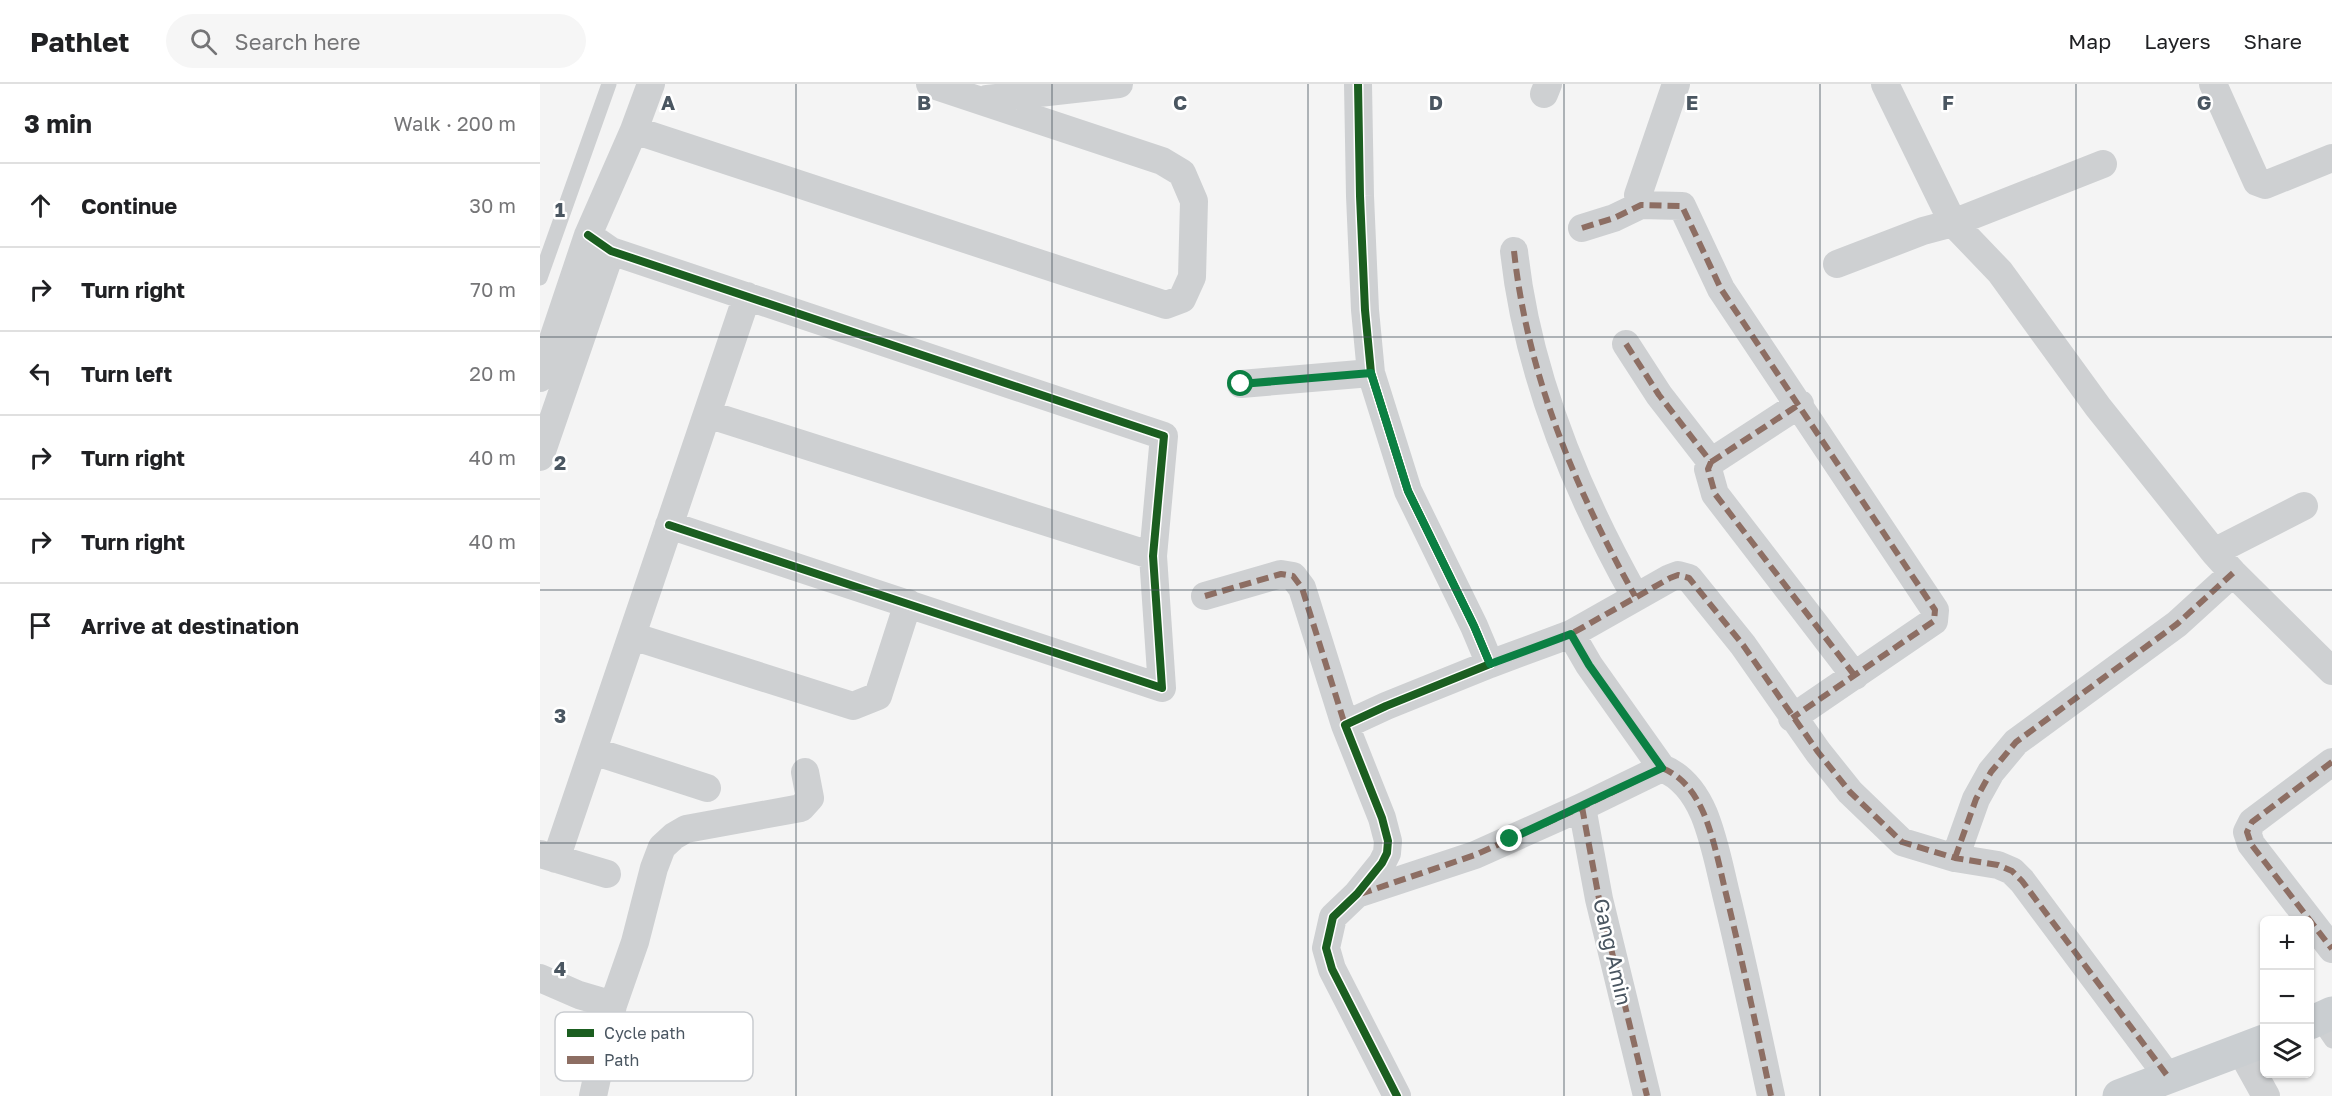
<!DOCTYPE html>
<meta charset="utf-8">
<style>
body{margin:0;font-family:"Golos Text",sans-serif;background:#f6f6f6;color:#202124}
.controls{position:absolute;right:18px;bottom:18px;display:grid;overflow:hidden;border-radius:9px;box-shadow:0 2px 4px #0004}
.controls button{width:54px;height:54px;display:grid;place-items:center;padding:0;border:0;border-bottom:2px solid #e0e0e0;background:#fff;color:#202124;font:30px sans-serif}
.stop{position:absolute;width:18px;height:18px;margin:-14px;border:4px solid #0b8043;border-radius:50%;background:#fff}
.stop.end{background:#0b8043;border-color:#fff;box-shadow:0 2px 6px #0008}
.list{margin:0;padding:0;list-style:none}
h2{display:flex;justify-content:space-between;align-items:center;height:78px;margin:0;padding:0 24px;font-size:26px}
h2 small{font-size:20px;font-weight:400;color:#757577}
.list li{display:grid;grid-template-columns:39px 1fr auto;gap:18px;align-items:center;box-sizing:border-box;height:84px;padding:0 24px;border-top:2px solid #e0e0e0}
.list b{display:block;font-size:22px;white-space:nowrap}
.list em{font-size:20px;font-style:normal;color:#757577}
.icon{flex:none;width:33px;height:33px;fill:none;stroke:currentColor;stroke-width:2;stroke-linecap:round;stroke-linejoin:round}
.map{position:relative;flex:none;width:1792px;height:1012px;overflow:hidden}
header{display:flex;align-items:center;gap:36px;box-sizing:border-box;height:84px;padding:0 30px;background:#fff;border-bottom:2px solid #e0e0e0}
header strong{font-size:28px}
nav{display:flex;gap:33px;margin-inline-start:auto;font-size:21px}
.search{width:420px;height:54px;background:#f6f6f6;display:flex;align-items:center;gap:15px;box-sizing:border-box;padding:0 21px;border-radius:33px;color:#757577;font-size:22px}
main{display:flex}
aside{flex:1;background:#fff}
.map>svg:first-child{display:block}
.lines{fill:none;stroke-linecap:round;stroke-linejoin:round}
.lane{stroke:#ced0d2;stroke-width:15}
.street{stroke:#ced0d2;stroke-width:28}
.primary{stroke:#caced1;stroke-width:33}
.quiet{stroke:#8d6e63;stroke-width:6;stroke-dasharray:12 6;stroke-linecap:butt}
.cycleway-casing{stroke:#fff;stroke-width:11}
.cycleway{stroke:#1b5e20;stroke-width:8}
.route{stroke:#0b8043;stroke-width:8}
.grid{fill:none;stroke:#4a5661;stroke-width:1.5;stroke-opacity:0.55}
.labels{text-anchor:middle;stroke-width:5;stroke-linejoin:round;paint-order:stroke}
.street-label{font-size:21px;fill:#4a5661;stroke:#fff}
.key{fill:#fff;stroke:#c9ccd0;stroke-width:1.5}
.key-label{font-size:16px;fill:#4a5661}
.grid-label{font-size:20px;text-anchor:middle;font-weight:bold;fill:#4a5661;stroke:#fff;stroke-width:5;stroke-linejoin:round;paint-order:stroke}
</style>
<header>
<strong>Pathlet</strong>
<div class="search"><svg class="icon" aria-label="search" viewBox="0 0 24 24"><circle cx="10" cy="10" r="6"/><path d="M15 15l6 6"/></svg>Search here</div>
<nav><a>Map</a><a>Layers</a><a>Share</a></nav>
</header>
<main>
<aside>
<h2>3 min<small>Walk · 200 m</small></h2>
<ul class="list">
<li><svg class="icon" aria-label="ahead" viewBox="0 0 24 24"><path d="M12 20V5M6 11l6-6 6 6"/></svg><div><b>Continue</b></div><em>30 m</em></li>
<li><svg class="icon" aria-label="right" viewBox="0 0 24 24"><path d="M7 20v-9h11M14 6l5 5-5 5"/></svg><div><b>Turn right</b></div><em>70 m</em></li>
<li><svg class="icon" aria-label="left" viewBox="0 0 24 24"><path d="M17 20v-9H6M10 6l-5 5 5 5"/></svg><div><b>Turn left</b></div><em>20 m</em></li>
<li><svg class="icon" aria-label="right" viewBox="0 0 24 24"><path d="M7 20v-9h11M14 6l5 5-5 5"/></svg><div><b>Turn right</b></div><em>40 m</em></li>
<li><svg class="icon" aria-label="right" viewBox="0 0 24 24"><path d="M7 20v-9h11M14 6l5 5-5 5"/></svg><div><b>Turn right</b></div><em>40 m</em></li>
<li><svg class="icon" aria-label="arrive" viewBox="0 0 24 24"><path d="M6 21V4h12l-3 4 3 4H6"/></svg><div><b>Arrive at destination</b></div></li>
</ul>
</aside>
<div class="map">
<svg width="1792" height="1012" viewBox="0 0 1792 1012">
<rect width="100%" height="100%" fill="#f4f4f4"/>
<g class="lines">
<path class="lane" d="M 0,194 L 69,0
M 1777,935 L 1792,957"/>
<path class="street" d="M 818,0 L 820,112 L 825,226 L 831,289 L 868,407 L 934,542 L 950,580 L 846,622 L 805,641 L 842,734 L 848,757 L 847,769 L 842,779 L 817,810 L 793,833 L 786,864 L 792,885 L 857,1012
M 1345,0 L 1413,139 L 1460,188 L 1558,323 L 1674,468 L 1693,489 L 1792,587
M 1673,0 L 1717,98 L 1725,101 L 1792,74
M 1004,10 L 1008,0
M 447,15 L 579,0
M 94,46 L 626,221 L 642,215 L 652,193 L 654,117 L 642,89 L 622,77 L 390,0
M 1101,121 L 1098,111 L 1136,0
M 1042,144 L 1074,134 L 1101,121 L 1142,122 L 1181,205 L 1395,526 L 1394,537 L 1252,634
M 48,151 L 71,167 L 624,352 L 613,472 L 622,604 L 129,441
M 974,167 C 987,289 1035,405 1095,512
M 1297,180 L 1383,147 L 1413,139 L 1563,80
M 1086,260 L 1119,311 L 1171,378 L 1168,385 L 1175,410 L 1315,592
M 0,294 L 48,151 L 94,46 L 111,0
M 701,300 L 831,289
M 167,330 L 613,472
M 0,373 L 71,167
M 1171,378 L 1260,320
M 1674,468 L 1764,422
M 665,512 L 741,490 L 753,492 L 762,504 L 805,641
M 1031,550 L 1049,581 L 1122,684 C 1142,692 1155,709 1164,730 C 1175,757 1180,786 1187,814 C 1203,880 1217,946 1231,1012
M 92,552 L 313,622 L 338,612 L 368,519
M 950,580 L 1031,550 L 1130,494 L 1138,491 L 1149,494 L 1203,561 L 1278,668 L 1310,708 L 1362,758 L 1415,774 L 1458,781 L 1472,787 L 1482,797 L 1629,994
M 53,667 L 167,704
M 1792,678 L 1712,738 L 1707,748 L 1711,760 L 1792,865
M 1042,723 L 1059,815 L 1107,1012
M 0,770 L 67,790
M 1415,774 L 1436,715 L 1451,688 L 1476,658 L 1637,540 L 1693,489
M 16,775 L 207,212
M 817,810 L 935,771 L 1042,723 L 1122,684
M 0,894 L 39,911 L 73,921 L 95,858 L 114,784 L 122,763 L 134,752 L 146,745 L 261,724 L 270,714 L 265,688
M 1701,967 L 1726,1012
M 53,1012 L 73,921"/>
<path class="primary" d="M 1770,939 L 1792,929
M 1579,1012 L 1724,957"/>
<path class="quiet" d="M 1042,144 L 1074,134 L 1101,121 L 1142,122 L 1181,205 L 1395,526 L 1394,537 L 1252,634
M 974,167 C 987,289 1035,405 1095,512
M 1086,260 L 1119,311 L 1171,378 L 1168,385 L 1175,410 L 1315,592
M 701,300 L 831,289
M 1171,378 L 1260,320
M 665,512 L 741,490 L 753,492 L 762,504 L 805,641
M 1031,550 L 1049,581 L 1122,684 C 1142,692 1155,709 1164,730 C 1175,757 1180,786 1187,814 C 1203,880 1217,946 1231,1012
M 950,580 L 1031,550 L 1130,494 L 1138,491 L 1149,494 L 1203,561 L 1278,668 L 1310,708 L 1362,758 L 1415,774 L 1458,781 L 1472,787 L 1482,797 L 1629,994
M 1792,678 L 1712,738 L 1707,748 L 1711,760 L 1792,865
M 1042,723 L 1059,815 L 1107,1012
M 1415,774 L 1436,715 L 1451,688 L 1476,658 L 1637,540 L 1693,489
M 820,810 L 935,771 L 1042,723 L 1122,684"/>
<defs>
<path id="cycleway" d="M 818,0 L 820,112 L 825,226 L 831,289 L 868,407 L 934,542 L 950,580 L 846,622 L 805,641 L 842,734 L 848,757 L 847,769 L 842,779 L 817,810 L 793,833 L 786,864 L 792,885 L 857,1012
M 48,151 L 71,167 L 624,352 L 613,472 L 622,604 L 129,441"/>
</defs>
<use href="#cycleway" class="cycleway-casing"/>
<use href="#cycleway" class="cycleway"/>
</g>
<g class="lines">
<path class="route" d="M 701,300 L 831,289 L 868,407 L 934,542 L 950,580 L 1031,550 L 1049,581 L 1122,684 L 970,755"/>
</g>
<path class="grid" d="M 256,0 L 256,1012M 512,0 L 512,1012M 768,0 L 768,1012M 1024,0 L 1024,1012M 1280,0 L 1280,1012M 1536,0 L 1536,1012M 0,253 L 1792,253M 0,506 L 1792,506M 0,759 L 1792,759"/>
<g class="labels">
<g class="street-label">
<text transform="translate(1072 868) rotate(77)" y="7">Gang Amin</text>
</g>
</g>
<rect x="15" y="928" width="198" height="69" rx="9" class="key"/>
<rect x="27" y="945" width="27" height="8" fill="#1b5e20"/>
<rect x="27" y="972" width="27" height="8" fill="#8d6e63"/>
<g class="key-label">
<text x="64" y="955">Cycle path</text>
<text x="64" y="982">Path</text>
</g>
<g class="grid-label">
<text x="128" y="26">A</text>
<text x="384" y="26">B</text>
<text x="640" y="26">C</text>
<text x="896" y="26">D</text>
<text x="1152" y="26">E</text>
<text x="1408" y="26">F</text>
<text x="1664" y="26">G</text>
<text x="20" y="133">1</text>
<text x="20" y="386">2</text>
<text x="20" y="639">3</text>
<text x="20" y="892">4</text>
</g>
</svg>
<div class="controls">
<button>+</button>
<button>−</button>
<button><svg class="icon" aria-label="layers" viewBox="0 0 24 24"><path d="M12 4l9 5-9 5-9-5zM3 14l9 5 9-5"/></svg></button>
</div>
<div class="stop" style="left:701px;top:300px"></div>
<div class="stop end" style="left:970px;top:755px"></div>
</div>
</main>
